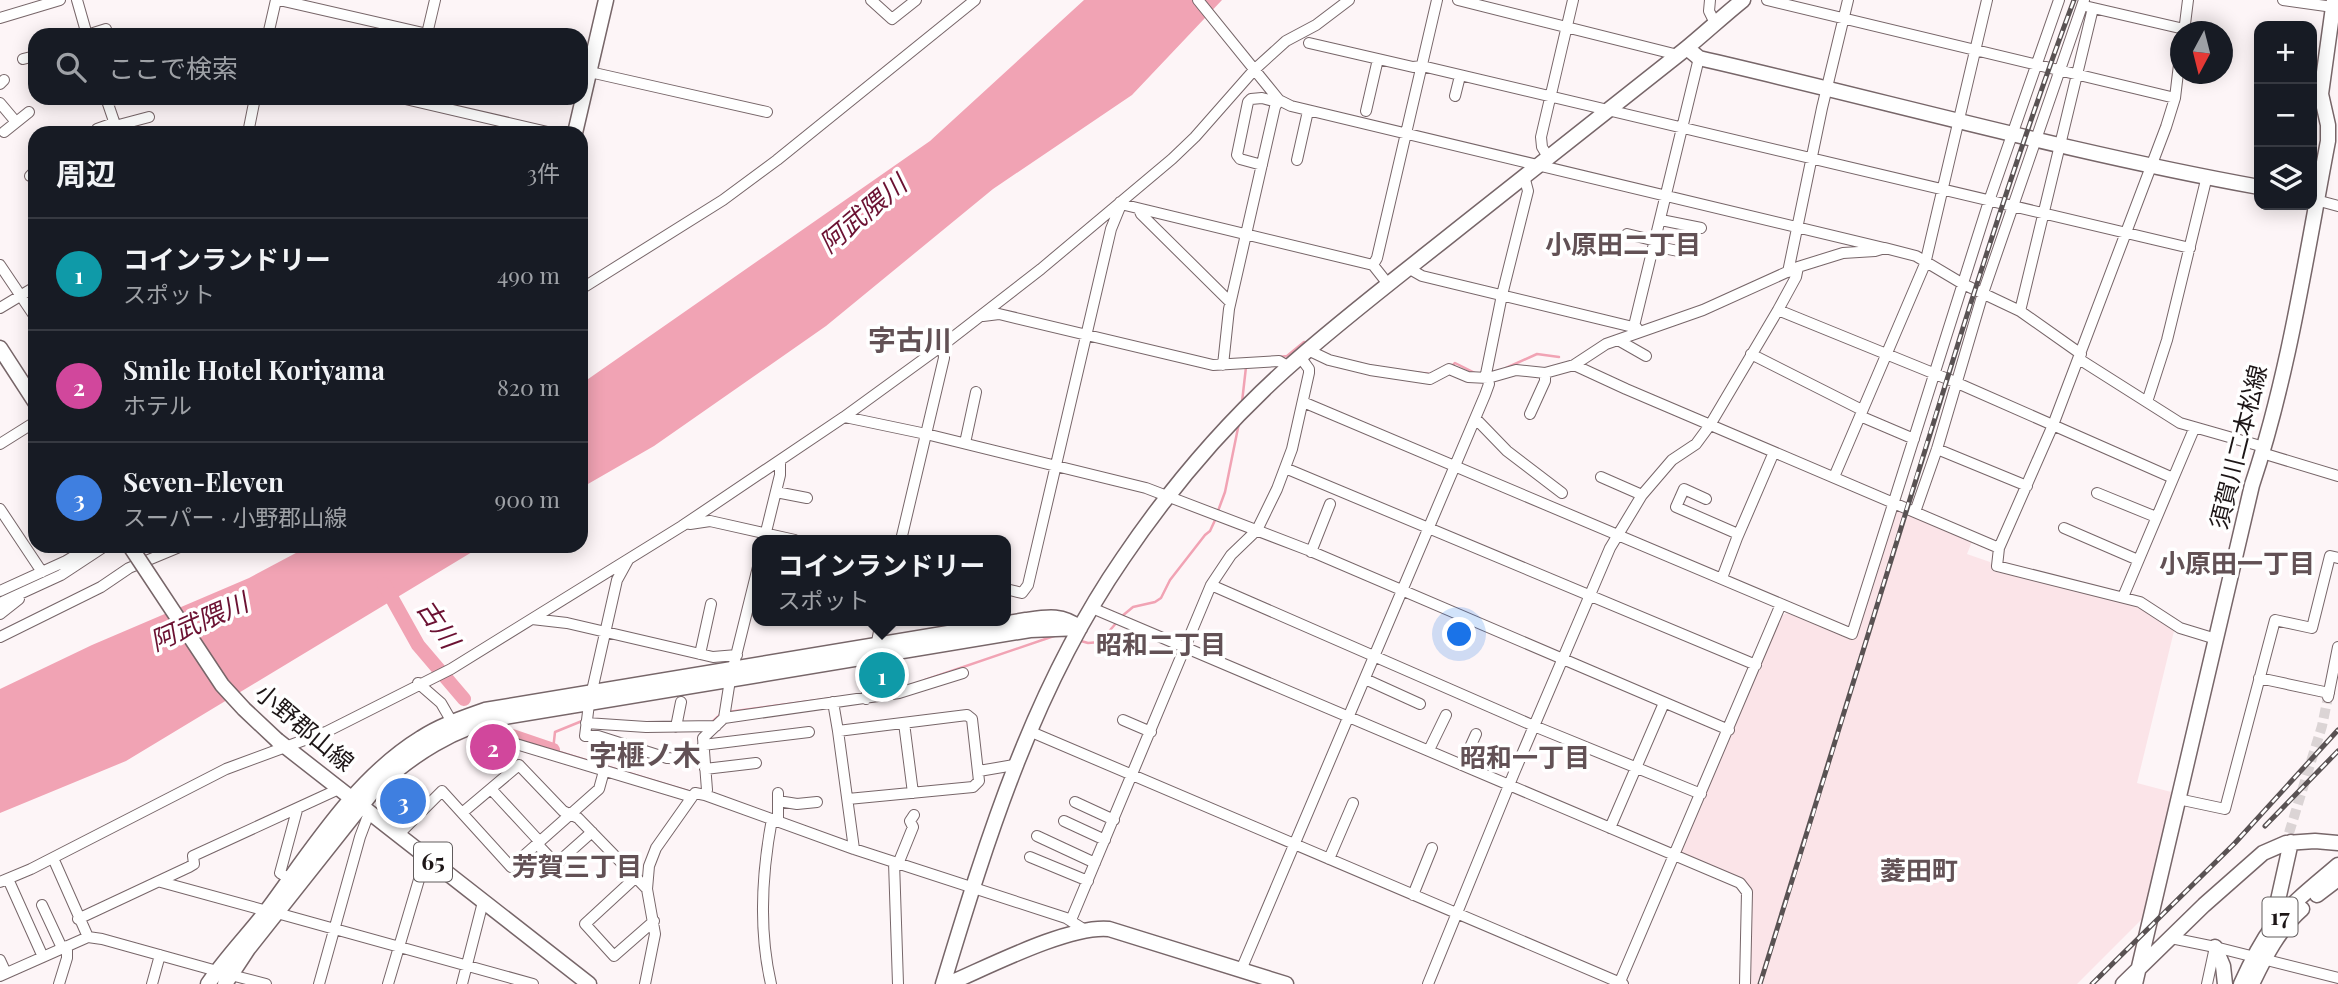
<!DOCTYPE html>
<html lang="ja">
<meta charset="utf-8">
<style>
body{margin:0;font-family:"Playfair Display","Noto Sans JP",serif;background:#20242c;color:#f1f3f6}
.controls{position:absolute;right:21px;top:21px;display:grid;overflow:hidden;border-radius:14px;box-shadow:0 4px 18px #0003}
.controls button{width:63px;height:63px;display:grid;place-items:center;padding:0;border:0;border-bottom:2px solid #363941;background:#171b24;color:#f1f3f6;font:35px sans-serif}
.compass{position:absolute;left:2170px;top:21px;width:63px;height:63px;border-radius:50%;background:#171b24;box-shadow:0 4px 18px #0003;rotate:187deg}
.you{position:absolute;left:1460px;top:635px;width:24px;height:24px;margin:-18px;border:5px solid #fff;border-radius:50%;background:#1a73e8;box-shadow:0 0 0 10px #1a73e833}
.badge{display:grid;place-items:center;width:46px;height:46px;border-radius:50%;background:#b45309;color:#fff;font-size:23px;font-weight:700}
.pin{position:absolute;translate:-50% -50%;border:4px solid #fff;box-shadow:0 2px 7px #0006}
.popup{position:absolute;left:752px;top:535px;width:259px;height:91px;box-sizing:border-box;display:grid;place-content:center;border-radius:14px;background:#171b24;filter:drop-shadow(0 2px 5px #0005);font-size:23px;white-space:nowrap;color:#9ea1a6}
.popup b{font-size:26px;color:#f1f3f6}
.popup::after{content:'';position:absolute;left:50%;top:100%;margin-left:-14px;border:14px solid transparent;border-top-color:#171b24}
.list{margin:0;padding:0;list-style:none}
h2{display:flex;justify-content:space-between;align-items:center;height:91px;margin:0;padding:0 28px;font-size:30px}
h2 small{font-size:23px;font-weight:400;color:#9ea1a6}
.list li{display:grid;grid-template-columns:46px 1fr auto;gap:21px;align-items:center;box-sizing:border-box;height:112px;padding:0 28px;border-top:2px solid #363941}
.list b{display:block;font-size:26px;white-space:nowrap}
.list p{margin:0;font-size:23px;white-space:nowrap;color:#9ea1a6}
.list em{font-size:23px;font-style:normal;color:#9ea1a6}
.icon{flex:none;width:38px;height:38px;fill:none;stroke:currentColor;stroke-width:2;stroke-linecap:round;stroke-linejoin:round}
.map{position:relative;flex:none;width:2338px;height:984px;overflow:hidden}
.search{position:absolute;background:#171b24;box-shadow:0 4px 18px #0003;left:28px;top:28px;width:560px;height:77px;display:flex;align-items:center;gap:18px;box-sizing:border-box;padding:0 24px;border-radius:21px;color:#9ea1a6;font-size:26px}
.panel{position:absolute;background:#171b24;box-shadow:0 4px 18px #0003;left:28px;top:126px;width:560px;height:427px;border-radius:21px}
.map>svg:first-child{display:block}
.built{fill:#fbe4e8}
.water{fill:#f1a3b4}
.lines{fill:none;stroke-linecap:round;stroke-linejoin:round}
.stream{stroke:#f1a3b4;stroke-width:2.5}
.river{stroke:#f1a3b4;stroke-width:14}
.street-tunnel{stroke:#dbd4d5;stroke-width:10;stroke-dasharray:10 5;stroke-linecap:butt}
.street-casing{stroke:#776669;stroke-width:12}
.secondary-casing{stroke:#776669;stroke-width:17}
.primary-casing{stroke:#776669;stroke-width:17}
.street{stroke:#fff;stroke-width:10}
.secondary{stroke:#fff;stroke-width:14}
.primary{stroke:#fff;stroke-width:14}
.rail-casing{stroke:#595253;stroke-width:5}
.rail{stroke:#fff;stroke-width:2.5;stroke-dasharray:8;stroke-linecap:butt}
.primary-bridge-casing{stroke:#776669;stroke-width:17;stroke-linecap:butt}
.primary-bridge{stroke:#fff;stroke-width:14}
.labels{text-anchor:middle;stroke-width:7;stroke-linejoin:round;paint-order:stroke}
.shield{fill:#fff;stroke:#615c5d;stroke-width:2}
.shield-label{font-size:23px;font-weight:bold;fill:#1d1617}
.street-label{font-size:24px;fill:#1d1617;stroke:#fff}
.water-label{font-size:26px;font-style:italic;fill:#6b1132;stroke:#fff}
.neighbourhood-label{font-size:26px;font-weight:bold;fill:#625155;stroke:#fff}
.quarter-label{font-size:28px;font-weight:bold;fill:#625155;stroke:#fff}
</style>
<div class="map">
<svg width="2338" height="984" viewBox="0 0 2338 984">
<rect width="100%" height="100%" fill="#fdf5f7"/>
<path class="built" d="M 1897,507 L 1973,539 L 1967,554 L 1990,562 L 1993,571 L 2136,606 L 2174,631 L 2137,783 L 2175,793 L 2145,916 L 2077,984 L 1748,984 L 1752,892 L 1742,878 L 1680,854 L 1781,616 L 1787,613 L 1850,639 L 1857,636 Z"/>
<path class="water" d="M 1084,0 L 1222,0 L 1132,95 L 993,189 L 826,326 L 654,446 L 581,488 L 581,384 L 930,141 Z
M 309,546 L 482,546 L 126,761 L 0,813 L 0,689 L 92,645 L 249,578 Z"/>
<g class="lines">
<path class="stream" d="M 1279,357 L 1287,356 L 1304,342 L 1309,344
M 1451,367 L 1455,363 L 1475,373
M 1506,368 L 1537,354 L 1559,357
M 1412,372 L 1430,374
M 1242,402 L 1246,367
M 1218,511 L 1225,492 L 1239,423
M 1121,617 L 1133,607 L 1155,602 L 1161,598 L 1170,580 L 1205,535 L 1210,531 L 1216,518
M 1081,641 L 1088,643 L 1100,642 L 1117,622
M 925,680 L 1054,636
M 728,712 L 833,698
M 582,721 L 555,732 L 553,750 L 688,791
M 712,722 L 722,713"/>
<path class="river" d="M 384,584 L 418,645 L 464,699
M 506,734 L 553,750"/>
<path class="street-tunnel" d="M 2289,833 L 2322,726 L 2328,697"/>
<defs>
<path id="street" d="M 77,0 L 87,35
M 279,0 L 432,35
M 871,0 L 892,19 L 916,0
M 1198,0 L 1279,100 L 1291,106 L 1884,248
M 1458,0 L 1678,55
M 1710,0 L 1709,11 L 1715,23
M 1767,0 L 2175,98
M 2283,0 L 2333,7
M 2089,7 L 2184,29
M 0,18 L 60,0
M 2184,32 L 2188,0
M 427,34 L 435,0
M 87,35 L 106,29
M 268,35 L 276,0
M 1309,43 L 1413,67 L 1422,66 L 2190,248
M 2180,56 L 2175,98 L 2166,127 L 2053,425 L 1999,548 L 1997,566 L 2140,602 L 2180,628 L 2216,639
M 23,59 L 35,56
M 581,70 L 767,112
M 0,84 L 4,80
M 1455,96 L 1460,76
M 106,98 L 118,133
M 401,98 L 552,133
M 107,101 L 120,98
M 0,103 L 16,122
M 1366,111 L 1378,59
M 115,126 L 149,117
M 97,129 L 114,123
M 4,132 L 29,112
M 248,133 L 255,98
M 1548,157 L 1542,147 L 1541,137 L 1573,0
M 1297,160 L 1308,111
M 1262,165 L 1240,159 L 1237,155 L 1248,102 L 1251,99 L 1262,98 L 1277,102
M 30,176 L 35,171
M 2316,200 L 2338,206
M 1120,202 L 1125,205 L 1373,265 L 1388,284
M 1139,209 L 1141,214 L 1230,302
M 1661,220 L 1701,228
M 1627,234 L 1656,241
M 1654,246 L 1678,251
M 0,265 L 35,317
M 1373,265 L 1377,258 L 1437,0
M 1408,268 L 1422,276 L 1637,328
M 1788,272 L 1822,108 L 1848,0
M 581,289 L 723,200 L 777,160 L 975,0
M 0,308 L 35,287
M 1778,310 L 1955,382 L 2173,478
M 2020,311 L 2093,8
M 983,316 L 999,314 L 1213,365 L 1279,361 L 1289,367
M 1634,326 L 1699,58
M 1618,340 L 1646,356
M 1310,351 L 1329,360 L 1370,370 L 1430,379 L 1449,369 L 1468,377 L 1488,378 L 1516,370 L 1545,373 L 1574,365 L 1606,344 L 1703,310 L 1798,267 L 1843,253 L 1875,251 L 1885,248 L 1916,256 L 1963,284 L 2020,311 L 2081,354
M 1751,354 L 1862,410
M 2079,359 L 2180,423 L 2264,447
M 1223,365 L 1229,309 L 1275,107 L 1279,100
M 1574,365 L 1626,389 L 1999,548
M 1303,402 L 1852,634 L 1989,201 L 2059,0
M 2147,402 L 2167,340 L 2207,176
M 1530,414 L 1545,381 L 1545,373
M 1860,416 L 1914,439
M 845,417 L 926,434 L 1146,488 L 1308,550 L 1729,730
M 1476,419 L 1507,451 L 1562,493
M 965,443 L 976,392
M 0,444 L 35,422
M 1937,449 L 2027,486
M 2262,453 L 2338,476
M 1285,468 L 1756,665
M 1601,477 L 1642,495
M 1834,477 L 1925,264 L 1987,0
M 776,492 L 807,498
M 2097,493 L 2156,517
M 1706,499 L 1684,489 L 1676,507 L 1738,534
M 0,509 L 42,572
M 1915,512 L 1937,449 L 1983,293 L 2084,0
M 690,524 L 710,521 L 795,540
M 2064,528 L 2138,560
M 764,540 L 780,475 L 780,461
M 901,540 L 944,358 L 943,345
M 1311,552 L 1330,504
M 628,560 L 617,580 L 589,704 L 585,736 L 598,736 L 667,758 L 704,759
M 1722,578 L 1737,538 L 1774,452
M 1211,585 L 1534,726 L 1701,794
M 1006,589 L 1022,593 L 1028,585 L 1111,229 L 1120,207
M 0,591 L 66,561 L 88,548 L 101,547
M 2123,597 L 2194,429
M 0,603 L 61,575 L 105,546
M 1092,608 L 1740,883 L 1747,892 L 1745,984
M 0,614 L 19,599
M 532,619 L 567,623 L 713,657 L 737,655
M 0,637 L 101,587 L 129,568 L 182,546
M 700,654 L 711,604
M 2259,678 L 2329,693
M 1365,679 L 1420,704
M 418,683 L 441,703 L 452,722
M 2328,697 L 2338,647
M 866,699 L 881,621
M 833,702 L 838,731
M 724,718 L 899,693 L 963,673
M 491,720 L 497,735 L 506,741 L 692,797 L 695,793 L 705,795 L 854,849 L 1066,918 L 1085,930
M 1123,720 L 1151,732
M 586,723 L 646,727 L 716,726
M 904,723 L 913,793
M 676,727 L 681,702
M 1029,731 L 1623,984
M 703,745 L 809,732
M 1429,750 L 1446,715
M 1462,765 L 1476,734
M 705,769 L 756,763
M 979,771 L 1014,765
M 491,789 L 540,842
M 705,795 L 707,790 L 703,738 L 724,718 L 730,680 L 758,567
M 848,799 L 973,787 L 979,781 L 972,719 L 967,715 L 838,731 L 854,849
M 2178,799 L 2225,809 L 2275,620 L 2312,628 L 2330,556 L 2338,558
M 778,801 L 797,804 L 817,802
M 1075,802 L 1114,820
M 462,813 L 519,765 L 563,811 L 578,818 L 647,889
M 778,821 L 778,793
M 1064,821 L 1105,840
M 1610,828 L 1664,703
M 398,835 L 442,791 L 511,867 L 599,789 L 604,771
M 1037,836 L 1095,863
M 537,844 L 556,864 L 592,832
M 1030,857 L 1088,881
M 53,858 L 88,937 L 102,939 L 217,971
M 1329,859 L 1353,803
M 894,862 L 898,984
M 898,864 L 913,827 L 910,821 L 914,815
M 636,877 L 585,924 L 614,956 L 654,921
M 8,879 L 43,957
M 290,879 L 280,873 L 297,810
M 0,882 L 31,869 L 226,769 L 326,732 L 451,669 L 682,526 L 844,417 L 943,345 L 1041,269 L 1172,159 L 1195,137 L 1254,70 L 1286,41 L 1316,25 L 1349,0
M 161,882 L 267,911
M 1413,895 L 1432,848
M 42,905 L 62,948
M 277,913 L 533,984
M 78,919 L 189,867 L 194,864 L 193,856 L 341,788
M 1071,920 L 1211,585 L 1231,555 L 1257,530 L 1277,489 L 1292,449 L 1309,373 L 1309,369 L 1301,358
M 2171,938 L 2215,947 L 2338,978
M 0,960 L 6,973
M 1241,970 L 1485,395 L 1489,384 L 1486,374 L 1502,295 L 1528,191 L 1524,176
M 231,975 L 266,984
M 0,976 L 88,937
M 59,984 L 67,958 L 67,946
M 152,984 L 160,955
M 319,984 L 360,837 L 369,813
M 388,984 L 426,856
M 462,984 L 483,902
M 645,984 L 655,934 L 647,889 L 649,866 L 656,848 L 692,797
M 771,984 C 759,932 762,872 772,819
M 1428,984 L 1514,773 L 1610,548 L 1642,495 L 1672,460 L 1696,444 L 1710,425 L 1778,310 L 1796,277 L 1798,267
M 1619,984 L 1781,604
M 2207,984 L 2215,947"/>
<path id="secondary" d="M 1687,48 L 1699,58 C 1886,101 2071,153 2259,187
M 575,133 L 606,0
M 2272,927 L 2291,842
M 208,984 C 226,957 249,934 268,909 C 313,848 356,778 421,738 C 441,725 463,718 485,710 L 1026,620 C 1047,617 1062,614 1080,628
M 225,984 L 248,949 L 374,790 C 413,754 453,728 505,717 L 1030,630 L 1080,628
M 943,984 C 988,836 1034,687 1123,558 C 1169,490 1224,425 1285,370 C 1342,319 1403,273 1463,225 C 1536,167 1610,109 1683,51 C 1704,34 1723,16 1743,0
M 948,984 C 988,967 1069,925 1109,929 L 1286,984
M 2123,984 L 2204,905 L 2263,853 L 2286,843 L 2315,841 L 2338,843
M 2135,984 L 2252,485 C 2289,374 2306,256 2328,141 L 2328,125 L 2321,94 L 2334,0"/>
<path id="primary" d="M 0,348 L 35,402
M 277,740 L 589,984
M 2317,895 L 2338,879
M 2215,947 L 2223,966 L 2225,984
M 2241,984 C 2250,964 2260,944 2273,926 C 2291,903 2316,884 2338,865
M 2252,984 C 2265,957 2279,929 2302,909"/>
</defs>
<use href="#street" class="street-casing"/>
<use href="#secondary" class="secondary-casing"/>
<use href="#primary" class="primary-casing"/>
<use href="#street" class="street"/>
<use href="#secondary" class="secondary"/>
<use href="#primary" class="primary"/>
<defs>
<path id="rail" d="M 2265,826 L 2338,751
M 1760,984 C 1829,767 1893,548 1962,331 C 1997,220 2033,109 2074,0
M 2092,984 L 2235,843 L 2338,730"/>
</defs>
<use href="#rail" class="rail-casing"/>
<use href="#rail" class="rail"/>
<defs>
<path id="primary-bridge" d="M 130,546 L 222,685 L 244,709 L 277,740"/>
</defs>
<use href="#primary-bridge" class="primary-bridge-casing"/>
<use href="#primary-bridge" class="primary-bridge"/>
</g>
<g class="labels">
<g class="shield">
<rect x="414" y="842.5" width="38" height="39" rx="5"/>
<rect x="2262.5" y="897.5" width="35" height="39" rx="5"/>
</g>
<g class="shield-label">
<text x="433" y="870">65</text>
<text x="2280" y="925">17</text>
</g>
<g class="street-label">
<text transform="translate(2239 447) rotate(-76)" y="8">須賀川二本松線</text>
<text transform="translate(304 728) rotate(40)" y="8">小野郡山線</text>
</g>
<g class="water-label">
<text transform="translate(863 214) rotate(-40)" y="9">阿武隈川</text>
<text transform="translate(199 622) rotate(-24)" y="9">阿武隈川</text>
<text transform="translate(438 624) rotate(56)" y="9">古川</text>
</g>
<g class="neighbourhood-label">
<text x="1623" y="254">小原田二丁目</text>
<text x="2237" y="573">小原田一丁目</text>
<text x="1161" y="654">昭和二丁目</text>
<text x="1525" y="767">昭和一丁目</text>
<text x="577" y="876">芳賀三丁目</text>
<text x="1919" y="880">菱田町</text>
</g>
<g class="quarter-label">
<text x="910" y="350">字古川</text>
<text x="645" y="765">字榧ノ木</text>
</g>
</g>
</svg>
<div class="controls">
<button>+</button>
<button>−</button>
<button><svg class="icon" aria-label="layers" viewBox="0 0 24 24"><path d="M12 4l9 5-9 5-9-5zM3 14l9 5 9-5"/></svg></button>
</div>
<svg class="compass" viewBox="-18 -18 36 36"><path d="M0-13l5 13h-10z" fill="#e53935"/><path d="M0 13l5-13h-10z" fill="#9ea1a6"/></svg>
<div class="you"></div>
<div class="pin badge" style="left:882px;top:675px;background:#0f9aa8">1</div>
<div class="popup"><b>コインランドリー</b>スポット</div>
<div class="pin badge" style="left:493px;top:747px;background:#d1479c">2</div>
<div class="pin badge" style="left:403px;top:801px;background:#3f7fe0">3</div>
<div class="search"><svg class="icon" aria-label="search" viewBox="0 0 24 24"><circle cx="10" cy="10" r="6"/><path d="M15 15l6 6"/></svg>ここで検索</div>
<section class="panel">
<h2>周辺<small>3件</small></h2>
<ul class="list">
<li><span class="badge" style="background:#0f9aa8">1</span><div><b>コインランドリー</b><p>スポット</p></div><em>490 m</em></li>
<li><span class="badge" style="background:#d1479c">2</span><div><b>Smile Hotel Koriyama</b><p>ホテル</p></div><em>820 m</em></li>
<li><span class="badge" style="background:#3f7fe0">3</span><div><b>Seven-Eleven</b><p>スーパー · 小野郡山線</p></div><em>900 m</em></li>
</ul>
</section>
</div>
